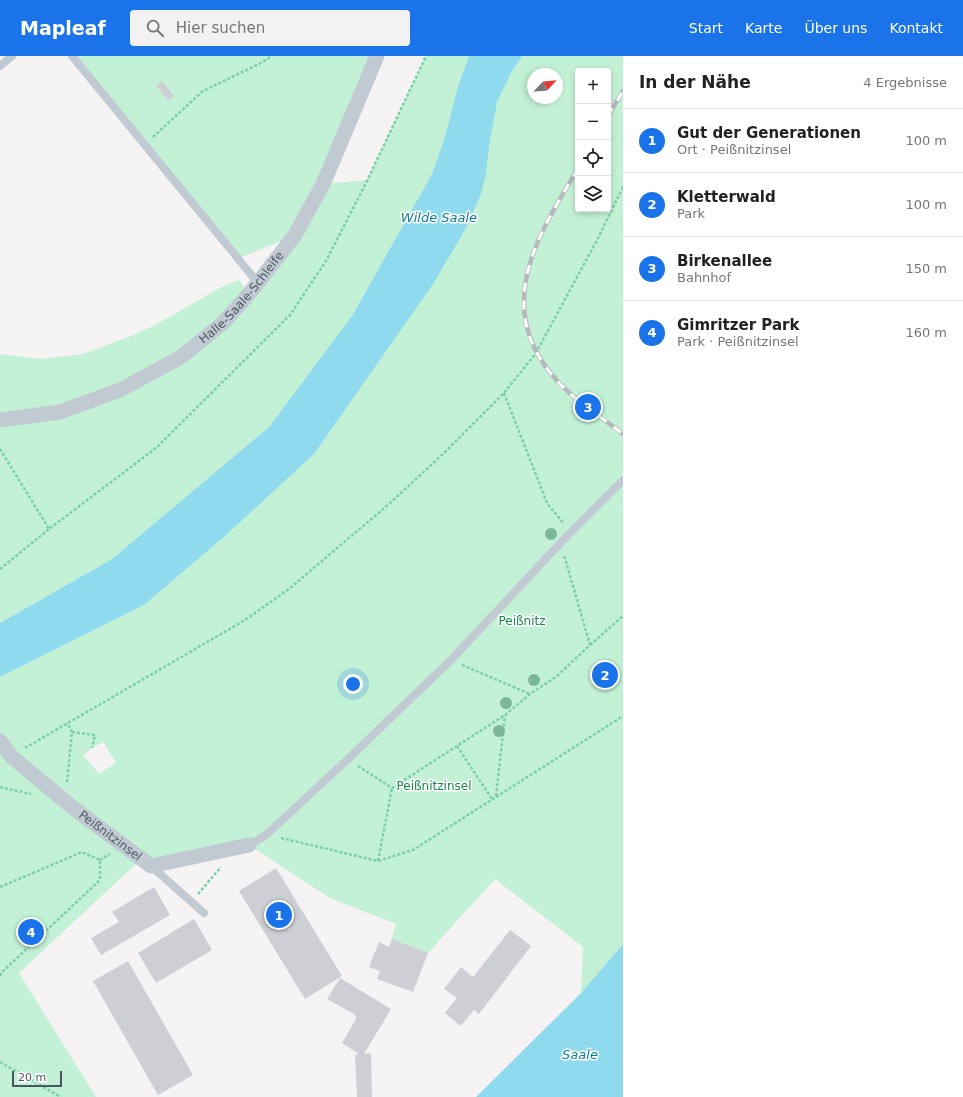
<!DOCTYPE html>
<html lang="de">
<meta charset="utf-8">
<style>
body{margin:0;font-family:"DejaVu Sans",sans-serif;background:#f2f2f2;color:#222}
.controls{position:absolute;right:12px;top:12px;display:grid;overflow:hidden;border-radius:4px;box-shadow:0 2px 6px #0003}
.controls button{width:36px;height:36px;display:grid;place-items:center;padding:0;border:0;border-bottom:1px solid #e0e0e0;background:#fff;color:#222;font:20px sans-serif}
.compass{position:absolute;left:527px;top:12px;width:36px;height:36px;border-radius:50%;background:#fff;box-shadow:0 2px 6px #0003;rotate:64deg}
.scale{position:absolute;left:12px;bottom:10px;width:50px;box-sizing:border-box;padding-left:4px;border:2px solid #4a5661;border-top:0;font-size:11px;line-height:14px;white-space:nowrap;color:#4a5661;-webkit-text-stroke:3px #fff;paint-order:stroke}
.you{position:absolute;left:353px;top:628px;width:14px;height:14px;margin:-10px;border:3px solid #fff;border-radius:50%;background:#1a73e8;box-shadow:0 0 0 6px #1a73e833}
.badge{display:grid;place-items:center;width:26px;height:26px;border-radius:50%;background:#1a73e8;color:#fff;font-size:13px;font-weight:700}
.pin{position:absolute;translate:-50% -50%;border:2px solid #fff;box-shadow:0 1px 4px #0006}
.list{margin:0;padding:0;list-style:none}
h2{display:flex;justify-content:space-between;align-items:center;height:52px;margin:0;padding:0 16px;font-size:17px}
h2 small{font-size:13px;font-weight:400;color:#767676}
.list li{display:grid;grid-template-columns:26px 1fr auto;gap:12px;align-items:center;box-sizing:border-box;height:64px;padding:0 16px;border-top:1px solid #e0e0e0}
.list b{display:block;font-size:15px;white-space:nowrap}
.list p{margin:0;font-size:13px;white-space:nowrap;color:#767676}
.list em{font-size:13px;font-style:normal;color:#767676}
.icon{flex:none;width:22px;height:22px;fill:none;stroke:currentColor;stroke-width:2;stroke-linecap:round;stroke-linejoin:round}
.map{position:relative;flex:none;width:623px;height:1041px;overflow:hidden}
header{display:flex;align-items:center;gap:24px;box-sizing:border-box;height:56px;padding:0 20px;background:#1a73e8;color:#fff}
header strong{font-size:19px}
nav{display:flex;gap:22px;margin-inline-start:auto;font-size:14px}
.search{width:280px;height:36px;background:#f2f2f2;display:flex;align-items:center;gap:10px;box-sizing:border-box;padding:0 14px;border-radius:4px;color:#767676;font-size:15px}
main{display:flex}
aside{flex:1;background:#fff}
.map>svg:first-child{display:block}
.green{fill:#c3f1d5;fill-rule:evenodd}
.water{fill:#90daee}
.building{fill:#cdcfd5}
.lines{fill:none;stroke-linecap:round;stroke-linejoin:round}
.path{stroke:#7ad0a6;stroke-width:2.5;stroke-dasharray:3 2;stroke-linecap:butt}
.service{stroke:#c1cad2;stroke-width:8}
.minor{stroke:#c1cad2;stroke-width:15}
.rail-casing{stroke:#b5b8bd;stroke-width:4.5}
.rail{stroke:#fff;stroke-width:3;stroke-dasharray:9;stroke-linecap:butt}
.tree{fill:#7bb799}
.labels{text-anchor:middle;stroke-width:3;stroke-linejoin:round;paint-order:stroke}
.street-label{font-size:12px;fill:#4a5661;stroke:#fff}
.park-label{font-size:12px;fill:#17864f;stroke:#fff}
.water-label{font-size:13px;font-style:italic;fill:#0c7c9b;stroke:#fff}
</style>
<header>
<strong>Mapleaf</strong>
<div class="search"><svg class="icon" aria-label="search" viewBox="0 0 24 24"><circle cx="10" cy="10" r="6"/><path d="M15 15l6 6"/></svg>Hier suchen</div>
<nav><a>Start</a><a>Karte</a><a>Über uns</a><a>Kontakt</a></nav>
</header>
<main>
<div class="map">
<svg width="623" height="1041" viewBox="0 0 623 1041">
<rect width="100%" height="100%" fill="#f5f3f3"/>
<path class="green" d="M 72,0 L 377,0 L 324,128 L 367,124 L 426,0 L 469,0 L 458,30 L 445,81 L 432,118 L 352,260 L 269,371 L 112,503 L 0,567 L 0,298 L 41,303 L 83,298 L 131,280 L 155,269 L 222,231 L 239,224 L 249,238 L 294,180 L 239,202 Z
M 522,0 L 623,0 L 623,888 L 581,937 L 583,891 L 495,823 L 428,897 L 392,883 L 396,868 L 330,842 L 249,789 L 140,804 L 19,917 L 96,1041 L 0,1041 L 0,621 L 144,549 L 314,398 L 345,353 L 486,118 C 488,98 490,62 498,44 C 504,28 513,14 522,0 ZM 578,15 L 608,15 L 608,153 L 578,153 ZM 533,18 L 557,18 L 557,42 L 533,42 ZM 103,686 L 116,707 L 99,718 L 83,699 L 92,692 Z"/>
<path class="water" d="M 469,0 L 522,0 L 510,19 L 497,46 L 489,90 L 486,118 L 481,138 L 465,174 L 433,228 L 314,398 L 226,479 L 144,549 L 0,621 L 0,567 L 112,503 L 269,371 L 352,260 L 432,118 L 445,81 L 458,30 Z
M 623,888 L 623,1041 L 476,1041 L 581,937 Z"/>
<path class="building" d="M 162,25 L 174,40 L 168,44 L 156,30 Z
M 276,812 L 342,920 L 305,943 L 239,835 Z
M 154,831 L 170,859 L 101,899 L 91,882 L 119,866 L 112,856 Z
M 194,863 L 212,894 L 156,927 L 138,897 Z
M 510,874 L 531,890 L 479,958 L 474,954 L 461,970 L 445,957 L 457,942 L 444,933 L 461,911 L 473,921 Z
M 392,883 L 428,897 L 413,936 L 377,923 L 380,915 L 369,911 L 379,886 L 389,891 Z
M 128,905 L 193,1019 L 158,1039 L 93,925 Z
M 340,922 L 391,953 L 364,998 L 371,997 L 372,1041 L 357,1041 L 355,999 L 359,998 L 342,987 L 356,963 L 356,961 L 354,958 L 327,943 Z"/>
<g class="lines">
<path class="path" d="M 153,81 L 203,35 L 259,8 L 272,0
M 504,337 L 547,447 L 564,468
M 0,393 L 49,473 L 156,392 L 290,259 L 326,205 L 367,125 L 426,0
M 0,513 L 49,473
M 590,589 L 623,560
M 462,609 L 530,638
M 72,676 L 95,679 L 92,692
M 457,690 L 492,743
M 25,692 L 245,564 L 289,533 L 389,448 L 443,398 L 504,337 L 536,297 L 596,186 L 623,131
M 358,710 L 392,732 L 505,659 L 530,638 L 557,620 L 590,589 L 564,499
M 67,726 L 72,676 L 67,667
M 0,731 L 31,738
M 496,740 L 505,660
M 281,782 L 378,805 L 413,794 L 623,660
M 100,804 L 110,798
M 378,805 L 392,732
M 0,831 L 82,796 L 100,804
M 198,838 L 221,811
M 0,920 L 1,917 L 100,824 L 100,804
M 0,1006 L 61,1041"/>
<path class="service" d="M 72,0 L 258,227
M 0,10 L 12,0
M 249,789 L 266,779 L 348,703 L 451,604 L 566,481 L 623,424
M 151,810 L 204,857"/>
<g class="minor">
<path id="s1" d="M 0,364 L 60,356 L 120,334 L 181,301 L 224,266 L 249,238 L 295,179 L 323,128 L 377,0"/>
<path id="s2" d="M 0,685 L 12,701 L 72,751 L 151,810 L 249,789"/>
</g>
<defs>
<path id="rail" d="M 608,60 L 623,35
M 578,113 C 538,178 493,250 553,320 C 572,343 600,360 623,378"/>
</defs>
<use href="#rail" class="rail-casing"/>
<use href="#rail" class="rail"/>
</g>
<g class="tree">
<circle cx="551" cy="478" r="6"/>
<circle cx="534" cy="624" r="6"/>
<circle cx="506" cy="647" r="6"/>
<circle cx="499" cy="675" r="6"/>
</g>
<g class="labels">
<g class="street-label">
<text dy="4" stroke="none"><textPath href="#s1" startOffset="279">Halle-Saale-Schleife</textPath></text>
<text dy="4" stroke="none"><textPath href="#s2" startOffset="146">Peißnitzinsel</textPath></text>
</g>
<g class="park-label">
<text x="522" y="569">Peißnitz</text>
<text x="434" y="734">Peißnitzinsel</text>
</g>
<g class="water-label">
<text x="439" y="166">Wilde Saale</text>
<text x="580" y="1003">Saale</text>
</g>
</g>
</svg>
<div class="controls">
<button>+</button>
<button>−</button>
<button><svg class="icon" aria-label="locate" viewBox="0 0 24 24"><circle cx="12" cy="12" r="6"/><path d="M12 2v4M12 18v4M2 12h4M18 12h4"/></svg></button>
<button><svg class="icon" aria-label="layers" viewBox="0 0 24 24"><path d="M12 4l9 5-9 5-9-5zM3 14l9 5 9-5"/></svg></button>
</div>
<svg class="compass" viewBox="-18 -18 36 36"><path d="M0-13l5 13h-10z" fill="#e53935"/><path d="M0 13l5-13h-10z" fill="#767676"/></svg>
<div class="scale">20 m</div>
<div class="you"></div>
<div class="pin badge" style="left:279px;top:859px">1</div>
<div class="pin badge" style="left:605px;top:619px">2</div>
<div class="pin badge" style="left:588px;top:351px">3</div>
<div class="pin badge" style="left:31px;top:876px">4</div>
</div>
<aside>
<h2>In der Nähe<small>4 Ergebnisse</small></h2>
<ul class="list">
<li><span class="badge">1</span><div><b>Gut der Generationen</b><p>Ort · Peißnitzinsel</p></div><em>100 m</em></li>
<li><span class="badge">2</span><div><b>Kletterwald</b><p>Park</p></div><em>100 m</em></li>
<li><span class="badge">3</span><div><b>Birkenallee</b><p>Bahnhof</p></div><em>150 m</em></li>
<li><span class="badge">4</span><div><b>Gimritzer Park</b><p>Park · Peißnitzinsel</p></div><em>160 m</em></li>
</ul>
</aside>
</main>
